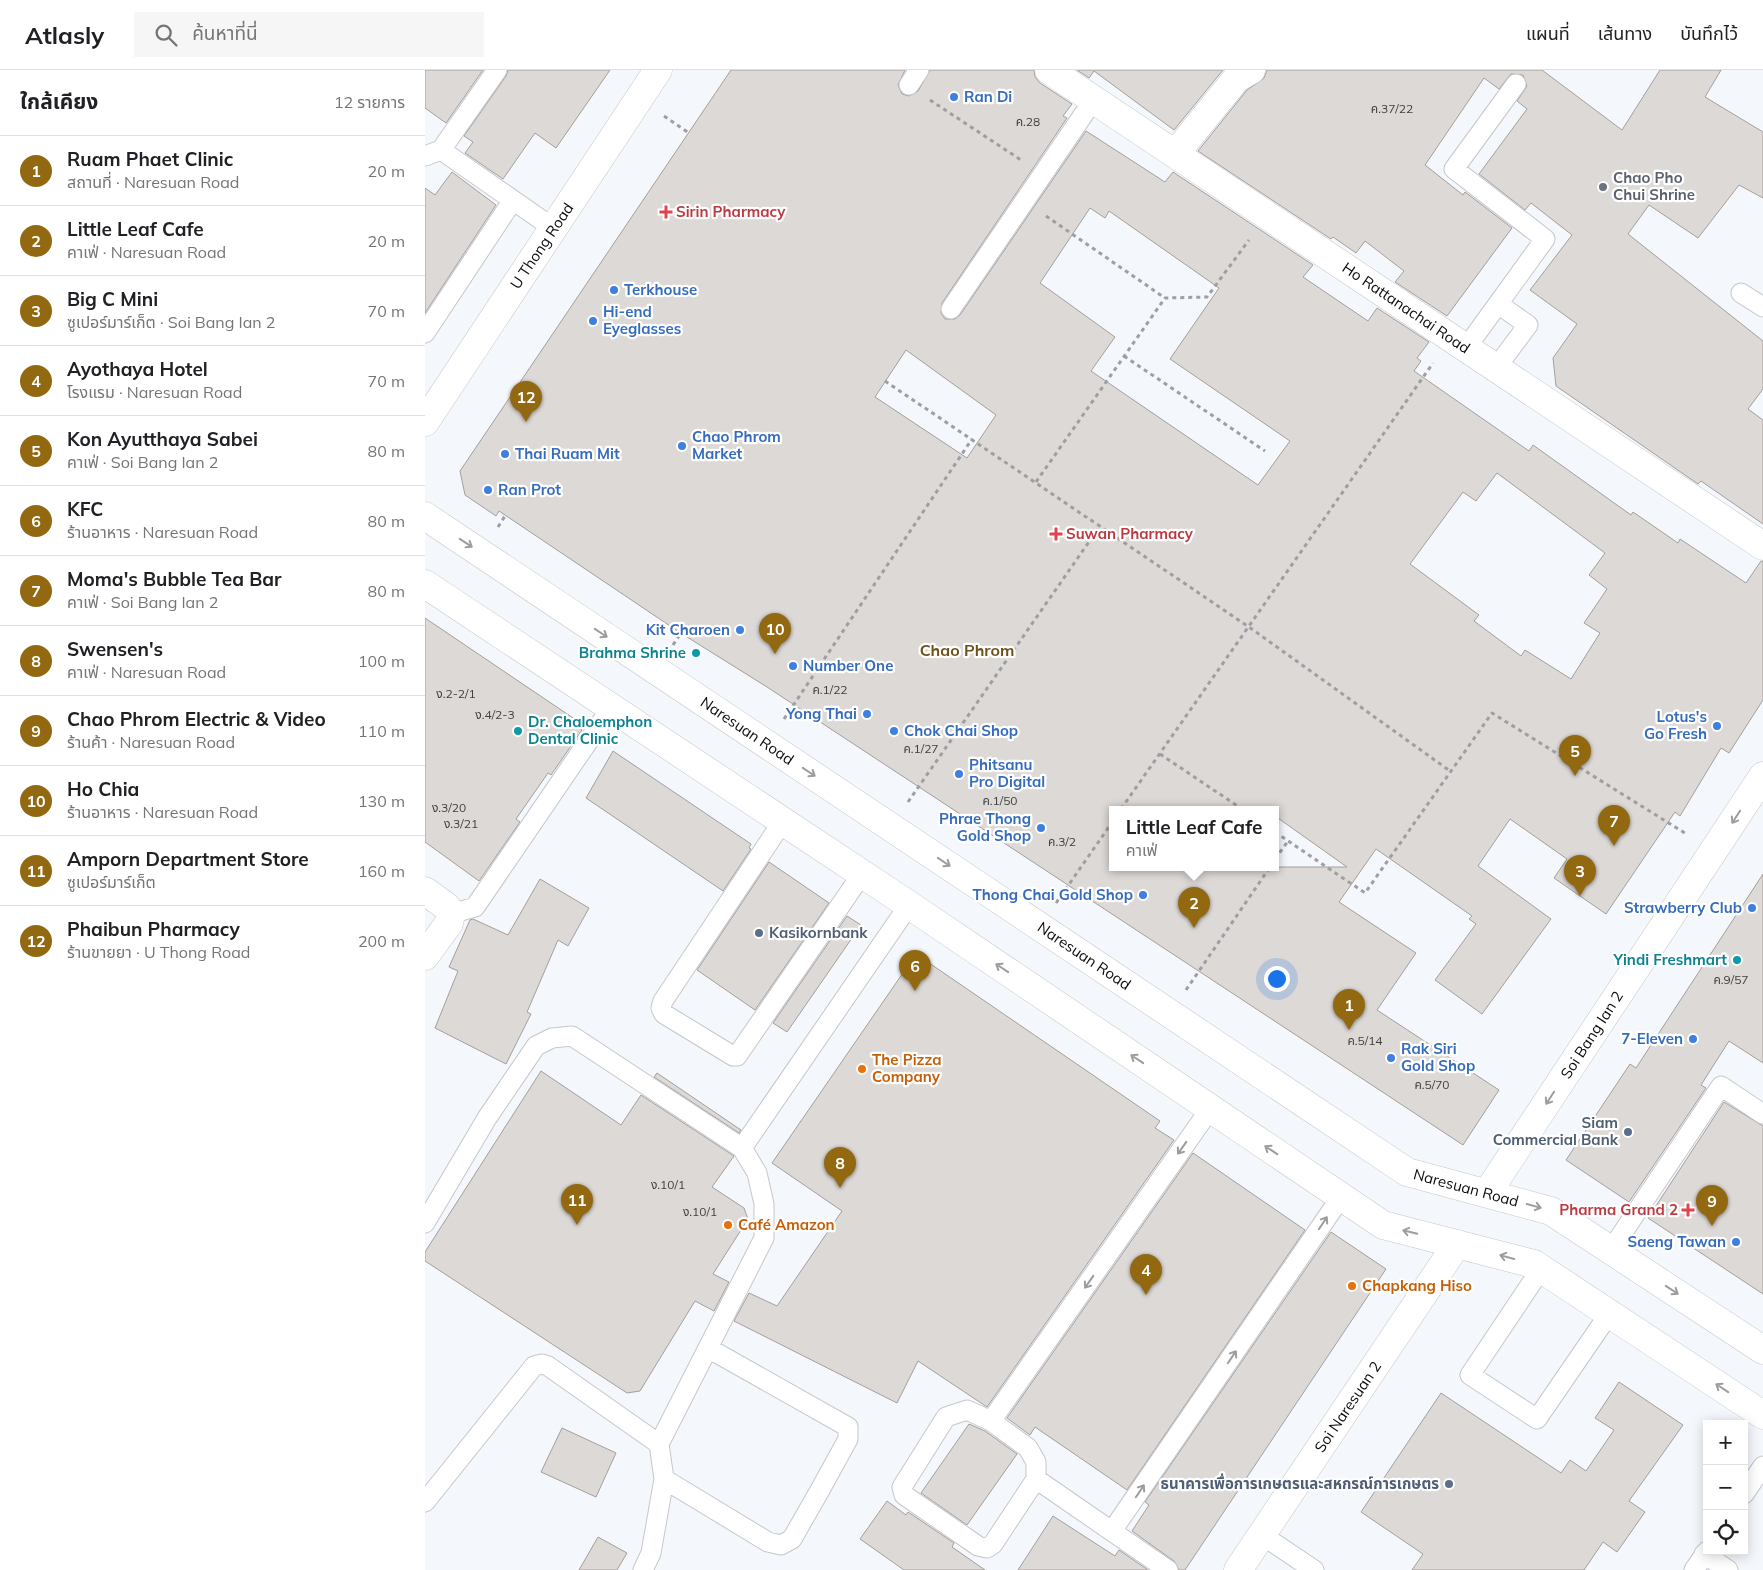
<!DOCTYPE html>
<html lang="th">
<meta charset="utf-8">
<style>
body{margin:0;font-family:Mulish,"Noto Sans Thai",sans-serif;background:#f6f6f6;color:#202124}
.controls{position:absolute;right:15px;bottom:15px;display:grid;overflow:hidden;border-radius:0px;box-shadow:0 2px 12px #0003}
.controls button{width:45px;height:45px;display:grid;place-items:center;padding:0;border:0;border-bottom:1px solid #e0e0e0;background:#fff;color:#202124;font:25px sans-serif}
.you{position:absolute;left:851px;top:908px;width:18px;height:18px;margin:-12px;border:4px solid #fff;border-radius:50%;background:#1a73e8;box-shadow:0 0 0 8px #1a73e833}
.badge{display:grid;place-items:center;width:32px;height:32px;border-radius:50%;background:#926911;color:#fff;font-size:16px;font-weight:700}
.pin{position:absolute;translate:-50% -41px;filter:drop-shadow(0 1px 2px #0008)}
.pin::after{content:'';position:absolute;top:26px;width:18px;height:15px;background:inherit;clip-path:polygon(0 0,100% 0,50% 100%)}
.popup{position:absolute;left:684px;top:736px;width:170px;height:65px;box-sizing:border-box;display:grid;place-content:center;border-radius:0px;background:#fff;filter:drop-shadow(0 1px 4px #0005);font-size:16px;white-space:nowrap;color:#757577}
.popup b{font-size:19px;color:#202124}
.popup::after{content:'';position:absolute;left:50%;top:100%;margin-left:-10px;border:10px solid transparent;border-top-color:#fff}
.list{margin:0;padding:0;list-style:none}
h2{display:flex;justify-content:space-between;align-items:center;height:65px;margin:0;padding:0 20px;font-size:21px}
h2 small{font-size:16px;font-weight:400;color:#757577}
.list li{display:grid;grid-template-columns:32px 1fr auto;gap:15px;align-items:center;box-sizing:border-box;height:70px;padding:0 20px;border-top:1px solid #e0e0e0}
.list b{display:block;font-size:19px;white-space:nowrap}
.list p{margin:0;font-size:16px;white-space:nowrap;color:#757577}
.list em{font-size:16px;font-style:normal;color:#757577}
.icon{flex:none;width:28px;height:28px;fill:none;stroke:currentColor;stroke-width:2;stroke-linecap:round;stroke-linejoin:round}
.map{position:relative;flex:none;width:1338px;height:1500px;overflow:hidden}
header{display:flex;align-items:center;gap:30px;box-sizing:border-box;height:70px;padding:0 25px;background:#fff;border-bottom:1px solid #e0e0e0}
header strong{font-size:24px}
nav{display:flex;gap:28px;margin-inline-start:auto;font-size:18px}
.search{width:350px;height:45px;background:#f6f6f6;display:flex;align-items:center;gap:12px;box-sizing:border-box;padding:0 18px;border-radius:0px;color:#757577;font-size:19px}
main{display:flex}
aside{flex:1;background:#fff}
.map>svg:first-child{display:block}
.building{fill:#ddd9d6;stroke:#a49f9d;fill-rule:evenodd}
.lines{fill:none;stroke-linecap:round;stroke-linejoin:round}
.lane-casing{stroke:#c5c7cb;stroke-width:21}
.street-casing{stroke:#c5c7cb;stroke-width:29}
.secondary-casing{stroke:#c5c7cb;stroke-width:29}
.path{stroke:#9d9fa2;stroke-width:3;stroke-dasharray:4 4;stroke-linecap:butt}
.lane{stroke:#fff;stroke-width:19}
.street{stroke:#fff;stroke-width:28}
.secondary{stroke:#fff;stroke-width:28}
.oneway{stroke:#9d9d9e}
.shop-dot{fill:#3f7fe0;stroke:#fff;stroke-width:2}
.worship-dot{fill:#6b7280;stroke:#fff;stroke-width:2}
.health-dot{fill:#e0444e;stroke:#fff;stroke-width:2}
.culture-dot{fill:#0f9aa8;stroke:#fff;stroke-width:2}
.service-dot{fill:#5c6f8a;stroke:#fff;stroke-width:2}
.food-dot{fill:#e8710a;stroke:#fff;stroke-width:2}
.labels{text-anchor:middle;stroke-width:4.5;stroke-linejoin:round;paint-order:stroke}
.number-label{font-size:12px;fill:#403e3f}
.shop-label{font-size:15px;font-weight:bold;fill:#366cbe;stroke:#fff;text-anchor:start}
.worship-label{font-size:15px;font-weight:bold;fill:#5b616d;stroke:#fff;text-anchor:start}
.health-label{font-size:15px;font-weight:bold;fill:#be3a42;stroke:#fff;text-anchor:start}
.street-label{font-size:15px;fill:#0b0b0d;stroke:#fff}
.culture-label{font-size:15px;font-weight:bold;fill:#0d838f;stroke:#fff;text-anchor:end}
.service-label{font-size:15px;font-weight:bold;fill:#4e5e75;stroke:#fff;text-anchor:end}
.food-label{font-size:15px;font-weight:bold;fill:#c56008;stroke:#fff;text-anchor:start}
.neighbourhood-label{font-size:16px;font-weight:bold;fill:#6e521b;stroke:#fff}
</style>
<header>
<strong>Atlasly</strong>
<div class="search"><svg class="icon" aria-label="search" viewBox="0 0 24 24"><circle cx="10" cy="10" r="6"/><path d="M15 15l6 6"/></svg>ค้นหาที่นี่</div>
<nav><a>แผนที่</a><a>เส้นทาง</a><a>บันทึกไว้</a></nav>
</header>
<main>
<aside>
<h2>ใกล้เคียง<small>12 รายการ</small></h2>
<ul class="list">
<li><span class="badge">1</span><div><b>Ruam Phaet Clinic</b><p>สถานที่ · Naresuan Road</p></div><em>20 m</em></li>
<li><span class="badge">2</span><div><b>Little Leaf Cafe</b><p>คาเฟ่ · Naresuan Road</p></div><em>20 m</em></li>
<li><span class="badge">3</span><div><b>Big C Mini</b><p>ซูเปอร์มาร์เก็ต · Soi Bang Ian 2</p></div><em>70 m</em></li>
<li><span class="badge">4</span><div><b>Ayothaya Hotel</b><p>โรงแรม · Naresuan Road</p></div><em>70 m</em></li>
<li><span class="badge">5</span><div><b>Kon Ayutthaya Sabei</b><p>คาเฟ่ · Soi Bang Ian 2</p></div><em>80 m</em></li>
<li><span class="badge">6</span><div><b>KFC</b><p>ร้านอาหาร · Naresuan Road</p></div><em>80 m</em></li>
<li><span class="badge">7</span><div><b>Moma's Bubble Tea Bar</b><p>คาเฟ่ · Soi Bang Ian 2</p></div><em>80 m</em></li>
<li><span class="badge">8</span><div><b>Swensen's</b><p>คาเฟ่ · Naresuan Road</p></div><em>100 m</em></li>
<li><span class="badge">9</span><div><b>Chao Phrom Electric &amp; Video</b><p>ร้านค้า · Naresuan Road</p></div><em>110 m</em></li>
<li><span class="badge">10</span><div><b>Ho Chia</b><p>ร้านอาหาร · Naresuan Road</p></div><em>130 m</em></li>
<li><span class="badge">11</span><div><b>Amporn Department Store</b><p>ซูเปอร์มาร์เก็ต</p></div><em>160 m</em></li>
<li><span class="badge">12</span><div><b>Phaibun Pharmacy</b><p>ร้านขายยา · U Thong Road</p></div><em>200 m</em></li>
</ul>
</aside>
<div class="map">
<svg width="1338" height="1500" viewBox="0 0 1338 1500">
<rect width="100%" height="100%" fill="#f4f7fb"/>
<path class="building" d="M 0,0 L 58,0 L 21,53 L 0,38 Z
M 83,0 L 185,0 L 131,78 L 110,63 L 78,109 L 40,83 L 48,72 L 39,66 L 81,6 Z
M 306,0 L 480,0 L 473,15 L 477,24 L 484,26 L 493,21 L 505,0 L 609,0 L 610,7 L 615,13 L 647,34 L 638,46 L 642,48 L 517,233 L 516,243 L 520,249 L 530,249 L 535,245 L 661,61 L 740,112 L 748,102 L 888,195 L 878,207 L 943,251 L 952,238 L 1004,272 L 992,288 L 996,291 L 989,301 L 1104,381 L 1108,375 L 1206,445 L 1208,442 L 1253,473 L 1255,469 L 1321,513 L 1336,491 L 1338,491 L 1338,630 L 1304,683 L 1296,678 L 1255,746 L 1250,742 L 1181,844 L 1129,808 L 1142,789 L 1085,749 L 1053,796 L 1126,849 L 1057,944 L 1010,910 L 1051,854 L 1044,849 L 1047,846 L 951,779 L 914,832 L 991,883 L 952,940 L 1074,1020 L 1038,1075 L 342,617 L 254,562 L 74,441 L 71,446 L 40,425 L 35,401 ZM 665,138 L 680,148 L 684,141 L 794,218 L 745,289 L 865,371 L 833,415 L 666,301 L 690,267 L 615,213 ZM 481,280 L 571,345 L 542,388 L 450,327 ZM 1072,403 L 1180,483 L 1164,505 L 1182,519 L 1159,553 L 1175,563 L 1146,609 L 1100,580 L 1096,586 L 1049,551 L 1054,545 L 985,494 L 1038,422 L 1051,431 ZM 688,739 L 850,739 L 850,746 L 922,797 L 688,797 Z
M 652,0 L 798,0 L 749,60 L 669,1 L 664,8 Z
M 842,0 L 1117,0 L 1197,60 L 1235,0 L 1296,0 L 1280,27 L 1338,62 L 1338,128 L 1314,115 L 1273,168 L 1224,135 L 1203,164 L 1338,271 L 1338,319 L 1323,339 L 1338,350 L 1338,454 L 1276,411 L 1273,414 L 1131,316 L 1128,288 L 1152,254 L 1105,220 L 1147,165 L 1106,133 L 1100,140 L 1054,104 L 1102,39 L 1092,31 L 1102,16 L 1098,5 L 1086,4 L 1074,19 L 1059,8 L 1000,95 L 1038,125 L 1040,122 L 1087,158 L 1022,246 L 970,212 L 979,201 L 940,171 L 931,183 L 908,167 L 906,169 L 773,81 L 822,20 L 839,8 Z
M 27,102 L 71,135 L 0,243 L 0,118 L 10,125 Z
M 0,548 L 157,654 L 154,658 L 157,660 L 126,705 L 123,703 L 91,749 L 95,752 L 54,811 L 0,772 Z
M 188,681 L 326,774 L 324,778 L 326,779 L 298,821 L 161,728 Z
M 344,792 L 404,833 L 330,940 L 272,900 Z
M 1338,804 L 1338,993 L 1304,971 L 1276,1015 L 1281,1018 L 1204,1132 L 1141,1090 L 1205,994 L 1211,998 Z
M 115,809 L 164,838 L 143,876 L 133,870 L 102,942 L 106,944 L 81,994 L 10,958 L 33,901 L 24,897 L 45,850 L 48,849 L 83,865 Z
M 422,846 L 436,855 L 362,962 L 348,953 Z
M 491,884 L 735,1051 L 730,1058 L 749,1070 L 562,1337 L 493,1291 L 472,1333 L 309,1251 L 324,1223 L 352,1236 L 417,1141 L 347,1093 Z
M 116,1001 L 196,1055 L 216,1025 L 309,1086 L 287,1117 L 319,1138 L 323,1149 L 288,1204 L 304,1212 L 289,1241 L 270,1231 L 215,1321 L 202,1323 L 0,1191 L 0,1182 Z
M 232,1003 L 316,1060 L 314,1063 L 229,1007 Z
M 1299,1032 L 1338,1056 L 1338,1224 L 1223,1148 Z
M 768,1083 L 880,1160 L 702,1420 L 610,1357 L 605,1365 L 582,1348 Z
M 906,1162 L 961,1199 L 760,1500 L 754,1500 L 749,1491 L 707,1461 L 724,1435 L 720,1432 Z
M 1194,1312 L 1258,1355 L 1204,1431 L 1220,1442 L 1192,1482 L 1178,1472 L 1159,1500 L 987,1500 L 998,1484 L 936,1442 L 1016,1323 L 1136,1403 L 1145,1390 L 1161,1401 L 1189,1360 L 1170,1348 Z
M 544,1354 L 560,1361 L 592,1384 L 542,1455 L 496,1423 Z
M 137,1358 L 191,1383 L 171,1427 L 116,1402 Z
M 462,1431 L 481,1445 L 483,1442 L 529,1473 L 527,1477 L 560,1500 L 479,1500 L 435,1469 Z
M 628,1446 L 690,1486 L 694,1480 L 723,1500 L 593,1500 Z
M 173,1467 L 202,1483 L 192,1500 L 154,1500 Z"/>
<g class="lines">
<defs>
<path id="lane" d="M 484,15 L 494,0
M 16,80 L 72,0
M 0,86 L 16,80 L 128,158
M 1316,223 L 1338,237
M 526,239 L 669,29
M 0,263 L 88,130
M 1041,278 L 1120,169 L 1029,99 L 1091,14
M 1071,298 L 1103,255 L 1073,234
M 358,751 L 238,931 L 236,938 L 239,944 L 308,986 L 312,986 L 437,804
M 26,844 L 50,837 L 186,638
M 317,1078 L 484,835
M 0,1153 L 62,1048 L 111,976 L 127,968 L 147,966 L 317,1078 L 332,1103 L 339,1134 L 339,1168 L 234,1374 L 239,1409 L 343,1472 L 356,1475 L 367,1469 L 395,1420 L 423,1369 L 423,1357 L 283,1278
M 1186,1180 L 1296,1016 L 1338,1044
M 1116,1199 L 1045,1305 L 1112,1349 L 1184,1244
M 542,1340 L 566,1351 L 603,1378 L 611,1392 L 611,1409 L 568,1474 L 562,1478 L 553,1476 L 479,1425 L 477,1417 L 521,1347 Z
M 566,1351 L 785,1039
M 611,1409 L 743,1500
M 1319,1424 L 1338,1396
M 0,1432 L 109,1296 L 117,1294 L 123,1296 L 234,1374
M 687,1461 L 916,1127
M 837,1465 L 889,1500
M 1279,1484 L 1303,1500
M 218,1500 L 226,1483 L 239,1409
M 1269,1500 L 1282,1481"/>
<path id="street" d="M 624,0 L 1338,476
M 750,84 L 812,8 L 826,0
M 0,821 L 22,837 L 26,844 L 24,853 L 0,886
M 1062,1123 L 1338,706
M 813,1500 L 1032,1174"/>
<path id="secondary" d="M 0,352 L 233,0
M 0,446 L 982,1102 L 1126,1141 L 1338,1280
M 0,514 L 484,835 L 958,1155 L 1109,1194 L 1338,1345"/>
</defs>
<use href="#lane" class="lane-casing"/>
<use href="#street" class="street-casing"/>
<use href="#secondary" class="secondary-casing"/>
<path class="path" d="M 505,30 L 596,90
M 239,46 L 264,63
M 621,146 L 740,228
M 699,286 L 840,381
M 460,311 L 824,557 L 1025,701
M 611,412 L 740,228 L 782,227 L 824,170
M 73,457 L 80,446
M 248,575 L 256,563
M 359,649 L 547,369
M 735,684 L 817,739
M 483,732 L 675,456
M 696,739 L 1008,293
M 850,762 L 940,823 L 1067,643 L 1263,765
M 850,789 L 863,771
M 631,833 L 688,751
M 761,920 L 845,797"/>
<use href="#lane" class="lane"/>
<use href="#street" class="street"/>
<use href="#secondary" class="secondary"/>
</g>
<defs><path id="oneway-shaft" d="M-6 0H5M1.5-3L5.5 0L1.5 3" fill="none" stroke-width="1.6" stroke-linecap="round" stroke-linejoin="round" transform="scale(1.25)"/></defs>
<g class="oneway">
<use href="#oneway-shaft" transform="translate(41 473) rotate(33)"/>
<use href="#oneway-shaft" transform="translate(176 563) rotate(34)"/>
<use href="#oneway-shaft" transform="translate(384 702) rotate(34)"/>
<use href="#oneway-shaft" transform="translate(1311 747) rotate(123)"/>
<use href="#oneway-shaft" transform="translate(519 792) rotate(34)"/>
<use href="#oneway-shaft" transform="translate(577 898) rotate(-146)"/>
<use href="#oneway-shaft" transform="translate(712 989) rotate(-146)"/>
<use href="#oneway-shaft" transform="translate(1125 1028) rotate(123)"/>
<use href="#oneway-shaft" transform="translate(757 1078) rotate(125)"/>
<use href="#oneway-shaft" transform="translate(846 1080) rotate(-146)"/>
<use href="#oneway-shaft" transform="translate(1109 1136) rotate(15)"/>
<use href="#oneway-shaft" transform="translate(898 1153) rotate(-56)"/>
<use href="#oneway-shaft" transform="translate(985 1162) rotate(-166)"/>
<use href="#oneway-shaft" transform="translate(1082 1187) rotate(-165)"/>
<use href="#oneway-shaft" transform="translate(664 1212) rotate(125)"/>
<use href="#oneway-shaft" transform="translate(1247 1220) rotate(33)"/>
<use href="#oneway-shaft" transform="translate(807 1287) rotate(-56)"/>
<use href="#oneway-shaft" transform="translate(1297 1318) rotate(-146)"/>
<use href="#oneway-shaft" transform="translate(715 1421) rotate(-56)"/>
</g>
<g class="shop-dot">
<circle cx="529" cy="27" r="5"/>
<circle cx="189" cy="220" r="5"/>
<circle cx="168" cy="251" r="5"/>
<circle cx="257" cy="376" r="5"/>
<circle cx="80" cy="384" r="5"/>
<circle cx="63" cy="420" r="5"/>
<circle cx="315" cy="560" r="5"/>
<circle cx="368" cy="596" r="5"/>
<circle cx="442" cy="644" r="5"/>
<circle cx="1292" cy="656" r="5"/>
<circle cx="469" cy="661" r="5"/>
<circle cx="534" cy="704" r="5"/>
<circle cx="616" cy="758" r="5"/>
<circle cx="718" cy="825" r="5"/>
<circle cx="1327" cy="838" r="5"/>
<circle cx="1268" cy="969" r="5"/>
<circle cx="966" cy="988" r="5"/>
<circle cx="1311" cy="1172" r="5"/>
</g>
<circle class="worship-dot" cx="1178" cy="117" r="5"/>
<g class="health-dot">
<path d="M238.5 134.5h5v5h5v5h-5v5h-5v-5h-5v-5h5z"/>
<path d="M628.5 456.5h5v5h5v5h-5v5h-5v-5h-5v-5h5z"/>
<path d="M1260.5 1132.5h5v5h5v5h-5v5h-5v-5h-5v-5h5z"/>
</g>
<g class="culture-dot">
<circle cx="271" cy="583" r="5"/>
<circle cx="93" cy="661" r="5"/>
<circle cx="1312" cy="890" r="5"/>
</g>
<g class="service-dot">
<circle cx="334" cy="863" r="5"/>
<circle cx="1203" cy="1062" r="5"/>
<circle cx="1024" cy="1414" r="5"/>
</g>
<g class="food-dot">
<circle cx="437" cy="999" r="5"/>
<circle cx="303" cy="1155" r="5"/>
<circle cx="927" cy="1216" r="5"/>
</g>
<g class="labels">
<g class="number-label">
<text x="967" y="43">ค.37/22</text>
<text x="603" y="56">ค.28</text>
<text x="405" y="624">ค.1/22</text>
<text x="31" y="628">ง.2-2/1</text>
<text x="70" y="649">ง.4/2-3</text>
<text x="496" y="683">ค.1/27</text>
<text x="575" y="735">ค.1/50</text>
<text x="24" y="742">ง.3/20</text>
<text x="36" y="758">ง.3/21</text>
<text x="637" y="776">ค.3/2</text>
<text x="1306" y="914">ค.9/57</text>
<text x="940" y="975">ค.5/14</text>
<text x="1007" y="1019">ค.5/70</text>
<text x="243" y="1119">ง.10/1</text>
<text x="275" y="1146">ง.10/1</text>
</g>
<g class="shop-label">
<text x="539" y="32">Ran Di</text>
<text x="199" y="225">Terkhouse</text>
<text x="178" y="247">Hi-end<tspan x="178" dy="17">Eyeglasses</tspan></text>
<text x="267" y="372">Chao Phrom<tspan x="267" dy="17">Market</tspan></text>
<text x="90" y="389">Thai Ruam Mit</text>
<text x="73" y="425">Ran Prot</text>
<text x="305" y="565" text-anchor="end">Kit Charoen</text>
<text x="378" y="601">Number One</text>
<text x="432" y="649" text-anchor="end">Yong Thai</text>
<text x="1282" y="652" text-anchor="end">Lotus's<tspan x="1282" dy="17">Go Fresh</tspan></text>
<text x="479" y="666">Chok Chai Shop</text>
<text x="544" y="700">Phitsanu<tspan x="544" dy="17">Pro Digital</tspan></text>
<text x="606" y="754" text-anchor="end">Phrae Thong<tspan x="606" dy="17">Gold Shop</tspan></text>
<text x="708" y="830" text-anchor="end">Thong Chai Gold Shop</text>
<text x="1317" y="843" text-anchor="end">Strawberry Club</text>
<text x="1258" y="974" text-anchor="end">7-Eleven</text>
<text x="976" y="984">Rak Siri<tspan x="976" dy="17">Gold Shop</tspan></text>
<text x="1301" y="1177" text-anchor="end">Saeng Tawan</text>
</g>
<g class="worship-label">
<text x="1188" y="113">Chao Pho<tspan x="1188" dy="17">Chui Shrine</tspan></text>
</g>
<g class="health-label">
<text x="251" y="147">Sirin Pharmacy</text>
<text x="641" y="469">Suwan Pharmacy</text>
<text x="1253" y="1145" text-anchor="end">Pharma Grand 2</text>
</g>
<g class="street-label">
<text transform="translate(117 176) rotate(-56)" y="5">U Thong Road</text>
<text transform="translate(981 238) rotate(34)" y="5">Ho Rattanachai Road</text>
<text transform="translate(322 661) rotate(34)" y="5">Naresuan Road</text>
<text transform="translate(659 886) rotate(34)" y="5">Naresuan Road</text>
<text transform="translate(1167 965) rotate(-57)" y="5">Soi Bang Ian 2</text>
<text transform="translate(1041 1118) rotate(15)" y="5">Naresuan Road</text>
<text transform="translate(923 1337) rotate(-56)" y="5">Soi Naresuan 2</text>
</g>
<g class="culture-label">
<text x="261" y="588">Brahma Shrine</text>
<text x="103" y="657" text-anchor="start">Dr. Chaloemphon<tspan x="103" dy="17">Dental Clinic</tspan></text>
<text x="1302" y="895">Yindi Freshmart</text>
</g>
<g class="service-label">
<text x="344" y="868" text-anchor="start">Kasikornbank</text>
<text x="1193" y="1058">Siam<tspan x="1193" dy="17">Commercial Bank</tspan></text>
<text x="1014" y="1419">ธนาคารเพื่อการเกษตรและสหกรณ์การเกษตร</text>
</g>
<g class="food-label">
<text x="447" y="995">The Pizza<tspan x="447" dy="17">Company</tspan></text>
<text x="313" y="1160">Café Amazon</text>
<text x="937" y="1221">Chapkang Hiso</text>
</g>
<g class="neighbourhood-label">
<text x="542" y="586">Chao Phrom</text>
</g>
</g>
</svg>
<div class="controls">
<button>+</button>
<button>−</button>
<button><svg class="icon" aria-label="locate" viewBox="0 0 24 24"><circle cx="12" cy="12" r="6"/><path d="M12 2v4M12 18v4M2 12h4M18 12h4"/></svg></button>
</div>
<div class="you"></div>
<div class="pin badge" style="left:924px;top:960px">1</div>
<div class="pin badge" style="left:769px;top:858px">2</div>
<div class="popup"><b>Little Leaf Cafe</b>คาเฟ่</div>
<div class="pin badge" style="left:1155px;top:826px">3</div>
<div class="pin badge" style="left:721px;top:1225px">4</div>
<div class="pin badge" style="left:1150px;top:706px">5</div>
<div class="pin badge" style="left:490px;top:921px">6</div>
<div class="pin badge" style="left:1189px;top:776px">7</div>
<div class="pin badge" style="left:415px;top:1118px">8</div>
<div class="pin badge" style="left:1287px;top:1156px">9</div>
<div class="pin badge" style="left:350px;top:584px">10</div>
<div class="pin badge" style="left:152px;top:1155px">11</div>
<div class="pin badge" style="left:101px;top:352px">12</div>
</div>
</main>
